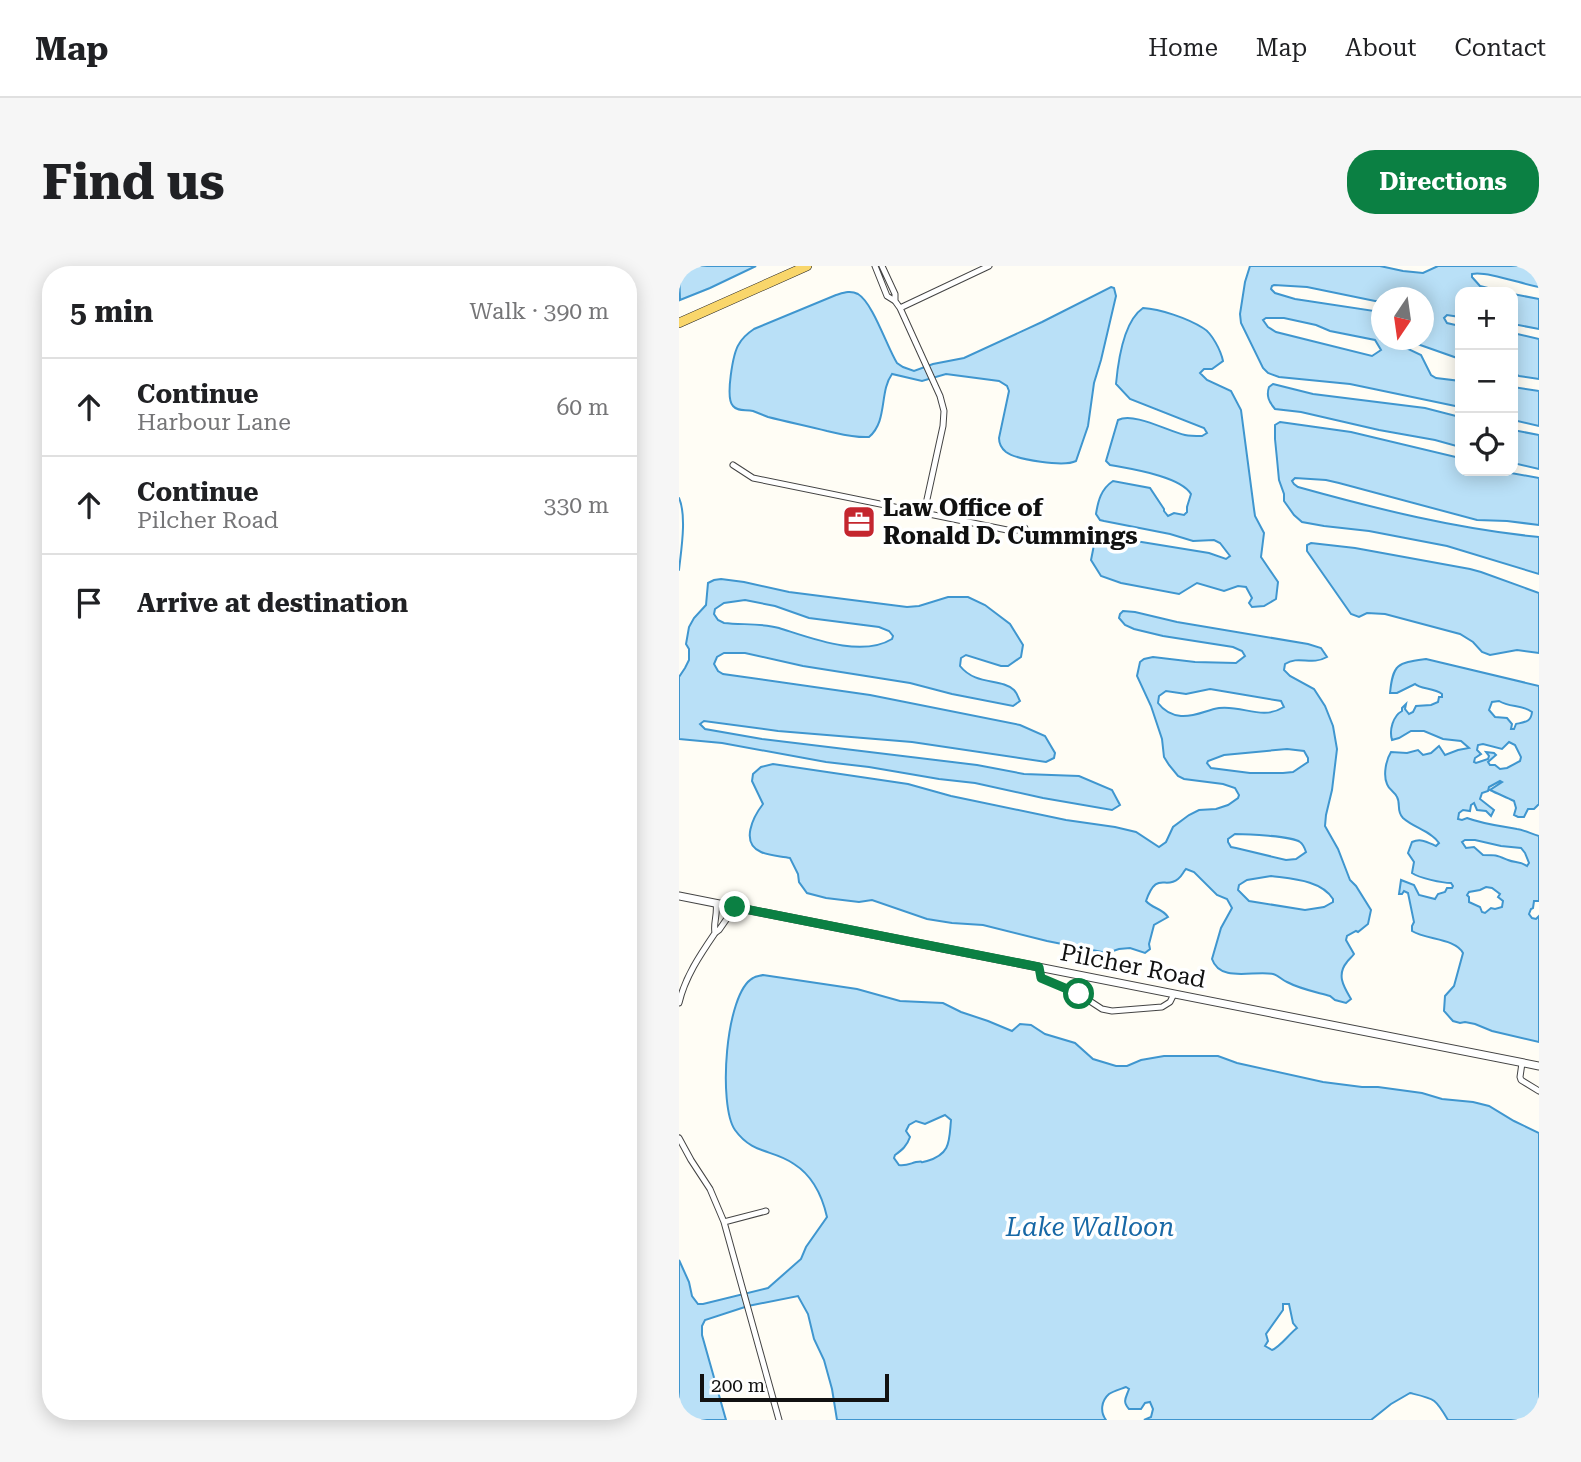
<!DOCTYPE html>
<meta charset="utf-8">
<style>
body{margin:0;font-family:"Roboto Serif",serif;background:#f6f6f6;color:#202124}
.controls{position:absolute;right:21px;top:21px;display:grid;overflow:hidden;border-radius:14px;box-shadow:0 4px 18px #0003}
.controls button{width:63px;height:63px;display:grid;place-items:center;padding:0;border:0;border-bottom:2px solid #e0e0e0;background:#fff;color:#202124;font:35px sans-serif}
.compass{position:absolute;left:692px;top:21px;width:63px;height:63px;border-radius:50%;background:#fff;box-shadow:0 4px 18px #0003;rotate:193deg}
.scale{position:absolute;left:21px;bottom:18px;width:189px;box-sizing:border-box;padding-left:7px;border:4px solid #111;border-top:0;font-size:19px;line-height:24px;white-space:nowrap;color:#111;-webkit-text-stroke:5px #fff;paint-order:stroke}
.stop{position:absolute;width:21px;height:21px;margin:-16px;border:5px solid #0b8043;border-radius:50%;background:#fff}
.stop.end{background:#0b8043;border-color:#fff;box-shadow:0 2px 7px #0008}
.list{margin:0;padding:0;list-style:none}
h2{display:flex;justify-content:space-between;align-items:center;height:91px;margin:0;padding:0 28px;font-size:30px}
h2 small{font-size:23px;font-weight:400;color:#757577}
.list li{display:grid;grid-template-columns:46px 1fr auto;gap:21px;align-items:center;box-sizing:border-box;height:98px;padding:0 28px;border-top:2px solid #e0e0e0}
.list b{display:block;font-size:26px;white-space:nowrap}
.list p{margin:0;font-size:23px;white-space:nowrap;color:#757577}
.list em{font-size:23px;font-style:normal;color:#757577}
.icon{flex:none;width:38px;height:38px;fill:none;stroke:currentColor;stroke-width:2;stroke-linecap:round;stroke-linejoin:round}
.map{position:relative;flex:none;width:860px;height:1154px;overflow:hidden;border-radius:28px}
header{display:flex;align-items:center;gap:42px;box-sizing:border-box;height:98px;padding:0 35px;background:#fff;border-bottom:2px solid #e0e0e0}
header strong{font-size:33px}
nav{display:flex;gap:38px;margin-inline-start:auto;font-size:24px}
.intro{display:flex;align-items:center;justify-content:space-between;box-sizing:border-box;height:168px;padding:0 42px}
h1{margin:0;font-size:49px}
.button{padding:18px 32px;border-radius:28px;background:#0b8043;color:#fff;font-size:24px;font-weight:700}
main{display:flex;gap:42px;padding:0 42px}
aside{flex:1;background:#fff;border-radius:28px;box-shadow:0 4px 18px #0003}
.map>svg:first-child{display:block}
.water{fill:#b9e0f7;stroke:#3f96cf;stroke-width:2;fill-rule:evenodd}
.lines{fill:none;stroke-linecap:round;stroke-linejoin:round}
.stream{stroke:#3f96cf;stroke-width:2}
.minor-casing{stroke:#444;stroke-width:7}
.tertiary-casing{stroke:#444;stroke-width:9}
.primary-casing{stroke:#222;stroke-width:10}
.minor{stroke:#fff;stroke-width:5}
.tertiary{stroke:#fff;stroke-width:7}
.primary{stroke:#f9d66b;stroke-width:9}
.route{stroke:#0b8043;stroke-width:9}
.labels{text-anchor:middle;stroke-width:7;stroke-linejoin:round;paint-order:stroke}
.poi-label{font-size:24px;font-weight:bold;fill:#111;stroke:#fff;text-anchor:start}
.street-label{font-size:24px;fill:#111;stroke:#fff}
.water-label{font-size:26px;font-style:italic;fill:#1768a6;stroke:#fff}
</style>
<header>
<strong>Map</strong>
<nav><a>Home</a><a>Map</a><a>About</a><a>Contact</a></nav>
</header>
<div class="intro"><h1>Find us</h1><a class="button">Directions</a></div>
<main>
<aside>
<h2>5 min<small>Walk · 390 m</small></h2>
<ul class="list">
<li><svg class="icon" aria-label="ahead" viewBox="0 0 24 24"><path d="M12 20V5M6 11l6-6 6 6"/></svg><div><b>Continue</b><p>Harbour Lane</p></div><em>60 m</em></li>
<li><svg class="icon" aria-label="ahead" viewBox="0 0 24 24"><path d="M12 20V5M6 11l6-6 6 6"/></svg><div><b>Continue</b><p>Pilcher Road</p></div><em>330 m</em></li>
<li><svg class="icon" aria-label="arrive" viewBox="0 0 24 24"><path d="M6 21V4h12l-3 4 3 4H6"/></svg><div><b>Arrive at destination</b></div></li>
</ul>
</aside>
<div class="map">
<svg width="860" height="1154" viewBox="0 0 860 1154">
<rect width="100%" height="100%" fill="#fffdf5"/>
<path class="water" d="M 0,0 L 77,0 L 31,22 L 1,34 Z
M 571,0 L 701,0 L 724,5 L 744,7 L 759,0 L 860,0 L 860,21 C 843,18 808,5 793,8 L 793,11 L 801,20 L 825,26 L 781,26 L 781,51 L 768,49 L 765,52 L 768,57 L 781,60 L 781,93 L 727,74 L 744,74 L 744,32 L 702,32 L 702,35 L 696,35 L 628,21 L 595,19 L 593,20 L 592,23 L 596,27 L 616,33 L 702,46 L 702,74 L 725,74 L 722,76 L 727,82 L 742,89 L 752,109 L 757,112 L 781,115 L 781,141 L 671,118 L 600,111 L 589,107 L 584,102 L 562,57 L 561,48 L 566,16 ZM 587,52 L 605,52 L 637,59 L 651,65 L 696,74 L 702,84 L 693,90 L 597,66 L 589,61 L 584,54 Z
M 432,21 L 435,22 L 437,30 L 422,94 L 415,117 L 409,160 L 397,195 C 385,201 338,194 327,186 C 322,182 320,178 320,172 L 330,125 L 328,120 L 320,115 L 267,108 L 243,115 L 213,108 C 200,126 209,155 190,171 C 175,172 162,168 148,165 C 128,160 109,156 89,151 C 84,149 79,147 74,145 C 67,143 59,146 54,140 C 46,132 54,87 60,78 C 64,71 69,67 75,63 L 157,29 C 164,27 171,24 179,28 C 194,37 208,81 218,97 L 224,101 L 235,105 L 254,98 L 285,92 L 363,56 Z
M 834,28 L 860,33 L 860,63 L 834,58 Z
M 464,42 C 481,43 508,52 524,62 C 533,67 542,85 544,95 L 533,103 L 525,103 L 521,107 L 528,114 L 552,125 L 562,144 L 575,243 L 576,250 L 585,267 L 582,291 L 599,316 L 597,333 L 585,340 L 573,341 L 570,337 L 573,332 L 567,321 L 559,320 L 545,325 L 518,317 L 500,328 L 442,317 L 422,310 L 412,294 L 416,274 L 421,271 L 432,271 L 530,287 L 547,293 L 551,290 L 541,277 L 535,274 L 514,275 L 491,268 L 425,255 L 421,254 L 417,248 C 419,235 422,223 434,215 L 471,222 L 485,243 L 485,245 L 489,250 L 495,247 L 505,249 L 508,246 L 508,241 L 512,228 C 501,210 452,203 431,199 L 427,195 L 439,154 C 455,146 488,165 506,169 C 511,170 517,170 523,170 L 528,167 L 525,162 L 451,133 L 437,118 C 439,96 445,55 464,42 Z
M 834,67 L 860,73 L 860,113 L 840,110 L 834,106 Z
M 594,118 L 634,128 L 746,142 L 781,151 L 781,181 L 756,174 L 700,164 L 622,146 L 596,143 C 590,136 587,130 590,121 Z
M 834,121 L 860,125 L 860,160 L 834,154 Z
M 601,156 L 672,166 L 781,192 L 781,205 L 821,205 L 860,212 L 860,259 L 828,255 L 798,254 L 660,217 L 647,214 L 616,212 L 613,215 L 615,218 L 619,221 C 698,243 778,263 860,271 L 860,308 L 768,280 L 690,265 L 645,260 L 623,256 L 615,249 L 605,235 L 605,228 L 600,214 L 598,193 L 596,173 L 596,159 Z
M 834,164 L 860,169 L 860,203 L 834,197 Z
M 632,277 L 676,282 L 791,303 L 802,306 L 860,327 L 860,387 L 838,384 L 811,389 L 803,386 L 794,376 L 781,368 L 706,348 L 688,347 L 680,351 L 672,348 L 628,285 L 628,279 Z
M 42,313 L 65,316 L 110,326 L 228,341 L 240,340 L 269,331 L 289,331 L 306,339 L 331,358 L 344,379 L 342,391 L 329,400 L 322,400 L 287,389 L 282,392 L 281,400 C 297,420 322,412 335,424 C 338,427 339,431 341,435 L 334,440 L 273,428 L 231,417 L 124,400 L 66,387 L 45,387 L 38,391 L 35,398 L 39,405 L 44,408 L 191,429 L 341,459 L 366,470 L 376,487 L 375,492 L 367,496 L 233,476 L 99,465 L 25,455 L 21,458 L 26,463 L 83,473 L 298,499 L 345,508 L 400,510 L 433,524 L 441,539 L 433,544 L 364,532 L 296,517 L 260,513 L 190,501 L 147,496 L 43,477 L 0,473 L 0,411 L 6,402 L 10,394 L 10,383 L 7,378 L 10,361 L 15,352 L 27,339 L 29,317 L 35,314 ZM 66,334 L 96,340 L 130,352 L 200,361 L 210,365 L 214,370 L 213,373 C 182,392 132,372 100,362 C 83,357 63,359 45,357 L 39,354 L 35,348 L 36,343 L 45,337 Z
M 444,345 L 456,346 L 498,356 L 629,378 L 642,382 L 648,391 C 632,400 620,389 606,398 L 605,404 L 611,410 L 635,423 L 646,440 L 654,460 L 658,483 L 653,524 L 647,549 L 646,560 L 659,583 L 671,614 L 677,620 L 692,644 L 689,658 L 679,666 L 677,665 L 668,670 L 667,674 L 675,688 C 673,691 670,693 668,696 C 657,709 665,721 672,733 L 667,737 L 656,734 L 651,730 C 637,726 621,723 608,716 C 603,714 599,709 594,708 C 575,704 541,717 533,693 L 542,662 L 553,642 L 548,633 L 538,629 L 515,606 L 507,603 C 504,606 503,610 499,613 C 486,624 478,604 467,635 C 474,643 483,642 489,651 L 475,659 L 470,678 L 471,683 L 466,687 L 451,682 L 440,683 L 428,687 L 368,675 L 304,659 L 273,657 L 248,653 L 193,634 L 180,636 L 147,632 L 128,627 L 120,616 L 119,608 L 111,592 C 102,590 91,590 82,586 C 61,577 74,551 84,538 L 73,515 L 74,508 L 82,501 L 94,498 L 229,518 L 272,530 L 387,554 L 436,561 L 457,566 L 480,581 L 487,576 L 494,561 L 510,549 L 520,544 L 537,543 L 549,539 L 559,532 L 560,529 L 556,522 L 544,518 L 505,513 L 499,510 L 490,499 L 485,491 L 483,473 L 472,440 L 458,410 L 461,396 L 465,393 L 474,391 L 516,396 L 557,397 L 566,390 L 563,385 L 554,381 L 484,370 L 455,363 L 446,359 L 440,352 L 441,348 ZM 531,423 L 602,435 L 605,441 C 582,455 565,439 540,442 C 527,444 517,451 502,450 C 492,449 485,445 479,437 L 480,430 L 487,425 L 507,428 ZM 608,483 L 625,485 L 629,492 L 629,496 L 614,506 L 604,507 L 571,507 L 532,502 L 528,497 L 529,495 L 545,489 ZM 556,568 C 567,568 613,570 621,576 C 624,578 626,583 627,586 L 617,593 L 607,594 L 557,582 L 552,581 L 549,576 L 549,573 ZM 592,610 C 613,613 642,614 654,633 L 654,636 L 645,641 L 626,644 L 570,635 L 559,624 L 560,619 L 568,614 Z
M 747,393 L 860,420 L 860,538 L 855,543 L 849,543 L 845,551 L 839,551 L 835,549 L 837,542 L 835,535 C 827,531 819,528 811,524 L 823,516 L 821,515 L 810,521 L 809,525 L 803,527 L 801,533 L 815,544 L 812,550 L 807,545 L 798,544 L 795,537 L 792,539 L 791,545 L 784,544 L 780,547 L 779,553 L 783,554 L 788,552 C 804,558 821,560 838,563 C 845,564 853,568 860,570 L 860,635 L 855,635 L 854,642 L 852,643 L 850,648 L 853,652 L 857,653 L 860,650 L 860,776 L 813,765 L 796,758 L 786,756 L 781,757 L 774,755 L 765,745 L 766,730 L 775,720 L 784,687 C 776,672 747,674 733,665 L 733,660 L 735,656 L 729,627 L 725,625 L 723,628 L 720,628 L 722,614 L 735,619 L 740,629 L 756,633 L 759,628 L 766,626 L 768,622 L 773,622 L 774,620 L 772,617 C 763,617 740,612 733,607 L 735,596 L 729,587 L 733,576 C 742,572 748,576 757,580 L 760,577 C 752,565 735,562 724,552 C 717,545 722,538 718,531 C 716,526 710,524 708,518 C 704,509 707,494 712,486 L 728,487 L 739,484 L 744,489 L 752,487 L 760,480 L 766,489 L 779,484 L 790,482 L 782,475 L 764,473 L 745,465 L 732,465 L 720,472 L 713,474 C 710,464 714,450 723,445 L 723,442 L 727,438 L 726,443 L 730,448 L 734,446 L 737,440 L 752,439 L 759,436 L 760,431 L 763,431 L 763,428 C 755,422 741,423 736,418 L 718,427 L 711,427 C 714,397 719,397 747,393 ZM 820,435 C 831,442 843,438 853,446 C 852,456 846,456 837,458 L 835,463 L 832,463 L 833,458 L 828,452 L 816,451 L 810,444 L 813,436 ZM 830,476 L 836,479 L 842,491 L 841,495 L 828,502 L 821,503 L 816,499 L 811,499 L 809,496 L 817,489 L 815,487 L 807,486 L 810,490 L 809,493 L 797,497 L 795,496 L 796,492 L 802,488 L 798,484 L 799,479 L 804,478 L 823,483 ZM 786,574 L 796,574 L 822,580 L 842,582 L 846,587 L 850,597 L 848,600 C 841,595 836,597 829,594 C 817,589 818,589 804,589 L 795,581 L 787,582 L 783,576 ZM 807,621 L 813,622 L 821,628 L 819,631 L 824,635 L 823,641 L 816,643 L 812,642 L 806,647 L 803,646 L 801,641 L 790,636 L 790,631 L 788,629 L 790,626 L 801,624 Z
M 84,709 L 178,723 L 221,735 L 264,737 L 282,746 L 309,755 L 333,765 L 341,758 L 352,759 L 366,768 L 396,777 L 414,793 L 437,800 L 448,800 L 462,794 L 485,790 L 539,790 L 558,797 L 644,816 L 683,821 L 699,821 L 743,827 L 763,833 L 794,836 L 810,840 L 835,855 L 860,867 L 860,1154 L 769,1154 C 756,1132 756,1133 731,1127 L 712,1138 L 692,1154 L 465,1154 L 472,1151 L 474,1143 L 471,1136 L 466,1137 L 462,1143 L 450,1143 C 443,1135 447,1132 450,1123 L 447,1121 C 442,1123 434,1125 430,1128 C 422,1135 421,1146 427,1154 L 158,1154 L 153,1123 L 145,1094 L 135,1073 L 129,1048 L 119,1030 L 69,1040 L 26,1054 L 23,1060 L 23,1069 L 47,1154 L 0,1154 L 0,994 L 10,1016 L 13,1030 L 19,1038 L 24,1038 L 89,1022 L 122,993 L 127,981 L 148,951 C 143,929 134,910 115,898 C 94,883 74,889 56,864 C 39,840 46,727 74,712 C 77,710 81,710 84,709 ZM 266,849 L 272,854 C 270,875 272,888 248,895 C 237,898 248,894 237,896 C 230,898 227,900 220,899 L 215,892 L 216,889 C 223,884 228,880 231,871 L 227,865 L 230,859 L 237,855 L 246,858 ZM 604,1038 L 610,1038 L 614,1057 L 618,1062 C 610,1068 601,1081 593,1084 L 586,1080 L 589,1075 L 587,1068 L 604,1044 Z"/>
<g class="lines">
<path class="stream" d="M 0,232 C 8,250 2,285 0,304"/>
<defs>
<path id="minor" d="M 196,0 L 208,30 L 216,35 L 221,42 L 261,130 L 265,145 L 264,160 L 245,247
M 203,0 L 216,28 L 216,35
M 221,42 L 310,0
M 54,199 L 74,212 L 333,265 L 346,262
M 36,667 C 34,657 39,648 37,637
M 360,701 L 362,712 L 400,728 L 423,743 L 433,745 L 483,741 L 491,736 L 495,728
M 0,737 C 6,711 21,689 36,667 L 40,664 L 56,641
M 843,797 L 841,811 L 842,814 L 860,825
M 0,872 L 12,894 L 31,923 L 45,956 L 100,1154
M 45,956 L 87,945"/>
<path id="tertiary" d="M 0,630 L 860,800"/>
<path id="primary" d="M 0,57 L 128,0"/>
</defs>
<use href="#minor" class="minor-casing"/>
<use href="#tertiary" class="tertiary-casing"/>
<use href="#primary" class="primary-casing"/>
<use href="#minor" class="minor"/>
<use href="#tertiary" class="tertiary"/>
<use href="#primary" class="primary"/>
</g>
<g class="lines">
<path class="route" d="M 56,641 L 360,701 L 362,712 L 400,728"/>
</g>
<defs>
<symbol id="office-square" viewBox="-11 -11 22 22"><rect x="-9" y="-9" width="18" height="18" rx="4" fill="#c4262e" stroke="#fff"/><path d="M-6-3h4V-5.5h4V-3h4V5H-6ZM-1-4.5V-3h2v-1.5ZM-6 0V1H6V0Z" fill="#fff"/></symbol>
</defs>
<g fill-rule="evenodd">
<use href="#office-square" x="161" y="237" width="38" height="38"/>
</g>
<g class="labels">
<g class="poi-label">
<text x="204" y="250">Law Office of<tspan x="204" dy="28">Ronald D. Cummings</tspan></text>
</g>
<g class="street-label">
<text transform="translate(454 700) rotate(11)" y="8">Pilcher Road</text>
</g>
<g class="water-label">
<text x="411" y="970">Lake Walloon</text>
</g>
</g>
</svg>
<div class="controls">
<button>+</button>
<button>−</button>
<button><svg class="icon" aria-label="locate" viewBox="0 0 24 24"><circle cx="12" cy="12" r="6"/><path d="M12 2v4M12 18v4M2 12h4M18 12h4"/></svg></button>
</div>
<svg class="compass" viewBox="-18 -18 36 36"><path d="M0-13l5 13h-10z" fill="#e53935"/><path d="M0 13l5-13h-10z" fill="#757577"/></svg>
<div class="scale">200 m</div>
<div class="stop" style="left:400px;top:728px"></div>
<div class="stop end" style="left:56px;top:641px"></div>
</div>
</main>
